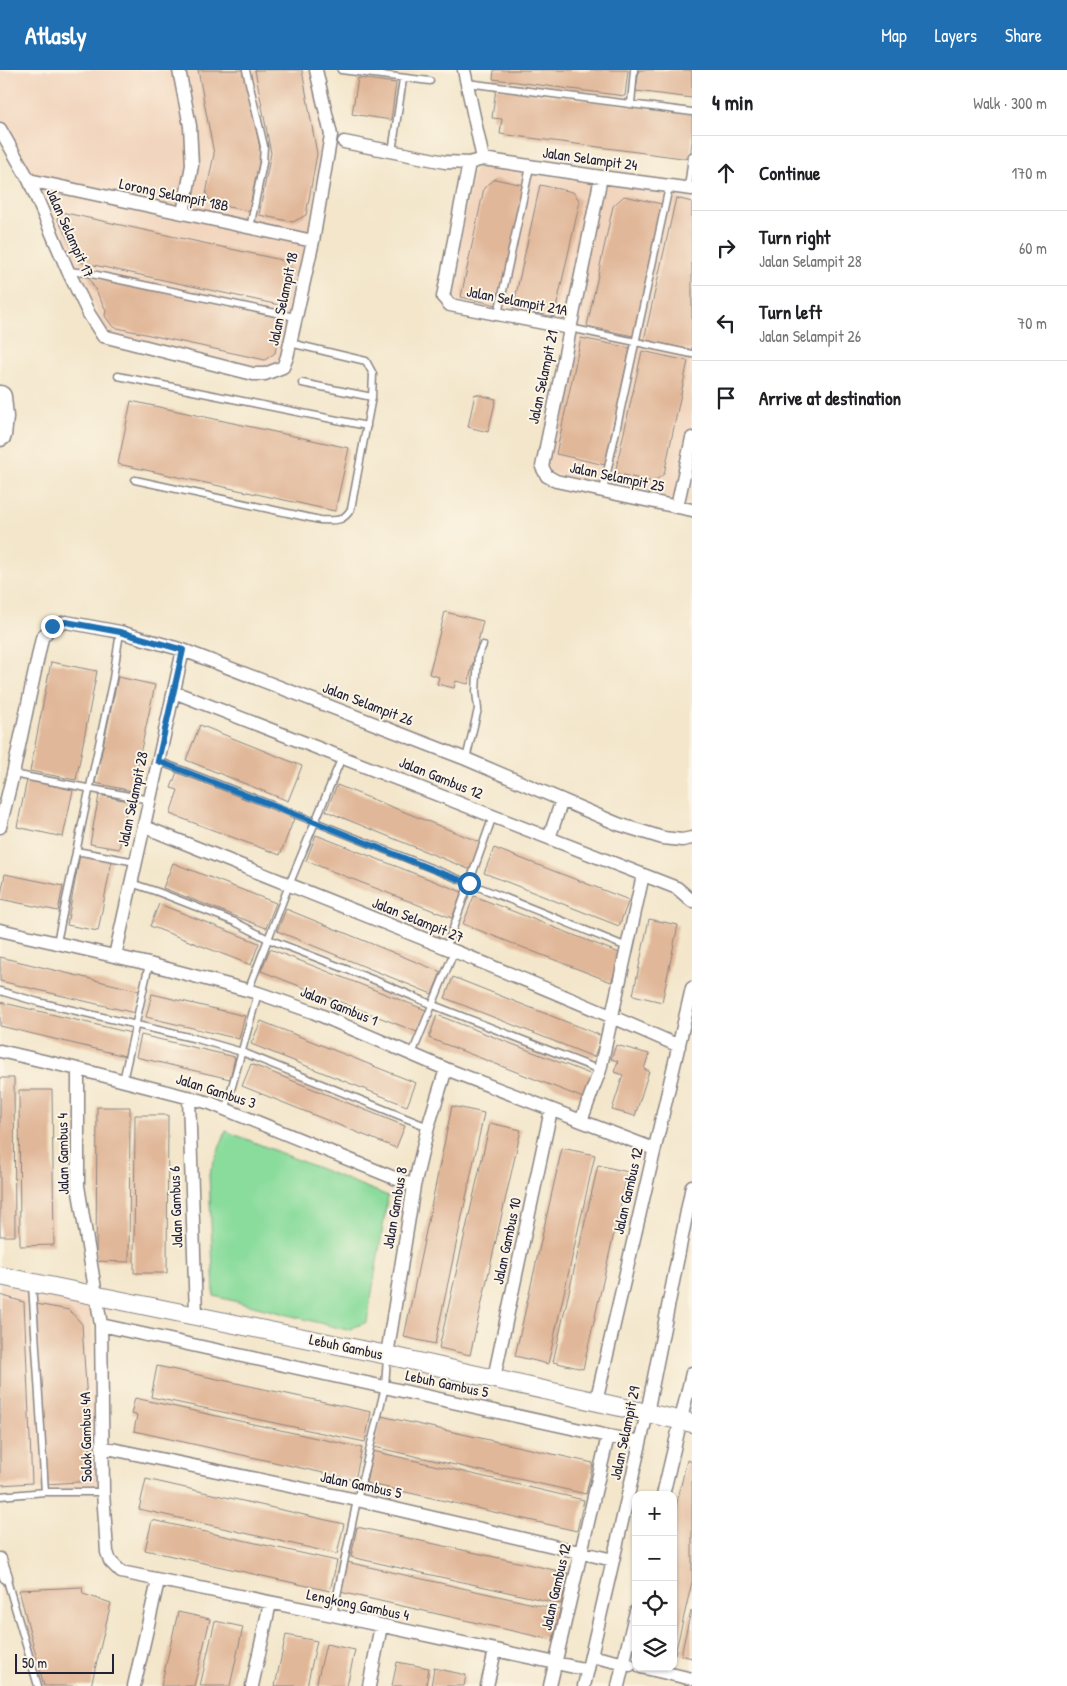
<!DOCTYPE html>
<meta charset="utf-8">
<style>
body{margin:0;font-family:"Patrick Hand",sans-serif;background:#f2f2f2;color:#202124}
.controls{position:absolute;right:15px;bottom:15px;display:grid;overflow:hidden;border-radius:10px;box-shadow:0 1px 4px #0004}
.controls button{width:45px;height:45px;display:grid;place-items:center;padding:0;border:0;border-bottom:1px solid #e0e0e0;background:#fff;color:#202124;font:25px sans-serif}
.scale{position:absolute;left:15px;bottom:12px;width:99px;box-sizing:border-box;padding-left:5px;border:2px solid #22223b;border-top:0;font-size:14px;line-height:18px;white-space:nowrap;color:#22223b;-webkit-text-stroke:4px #fcf5e5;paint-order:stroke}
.stop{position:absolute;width:15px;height:15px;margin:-11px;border:4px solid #1f6fb2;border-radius:50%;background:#fff}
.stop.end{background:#1f6fb2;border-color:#fff;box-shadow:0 1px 5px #0008}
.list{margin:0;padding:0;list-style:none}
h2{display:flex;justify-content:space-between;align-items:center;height:65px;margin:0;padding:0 20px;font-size:21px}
h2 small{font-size:16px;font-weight:400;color:#757577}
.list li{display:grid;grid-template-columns:32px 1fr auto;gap:15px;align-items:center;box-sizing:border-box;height:75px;padding:0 20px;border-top:1px solid #e0e0e0}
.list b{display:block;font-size:19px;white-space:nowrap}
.list p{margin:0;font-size:16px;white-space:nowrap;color:#757577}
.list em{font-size:16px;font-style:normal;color:#757577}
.icon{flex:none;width:28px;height:28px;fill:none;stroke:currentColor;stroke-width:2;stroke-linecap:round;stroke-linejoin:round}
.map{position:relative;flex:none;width:692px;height:1616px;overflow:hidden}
header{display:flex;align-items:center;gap:30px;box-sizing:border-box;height:70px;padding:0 25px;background:#1f6fb2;color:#fff}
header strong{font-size:24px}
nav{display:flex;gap:28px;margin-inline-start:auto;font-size:18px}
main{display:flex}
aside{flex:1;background:#fff}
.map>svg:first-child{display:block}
.built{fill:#f2d5be}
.green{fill:#8adc9c;stroke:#567f6c}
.building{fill:#e1b799}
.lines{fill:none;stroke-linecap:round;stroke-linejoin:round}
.lane-casing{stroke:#8a8483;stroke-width:9}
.street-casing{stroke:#8a8483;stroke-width:15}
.secondary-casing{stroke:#8a8483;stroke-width:20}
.highway-casing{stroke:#8a8483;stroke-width:25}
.lane{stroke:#fff;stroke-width:6}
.street{stroke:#fff;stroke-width:12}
.secondary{stroke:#fff;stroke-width:18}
.highway{stroke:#fff;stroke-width:22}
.route{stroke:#1f6fb2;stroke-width:6}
.labels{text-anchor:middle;stroke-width:4;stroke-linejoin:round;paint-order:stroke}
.street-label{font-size:15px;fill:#22223b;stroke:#fcf5e5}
</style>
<header>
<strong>Atlasly</strong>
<nav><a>Map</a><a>Layers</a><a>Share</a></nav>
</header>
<main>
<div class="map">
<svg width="692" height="1616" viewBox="0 0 692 1616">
<rect width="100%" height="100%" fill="#fcf5e5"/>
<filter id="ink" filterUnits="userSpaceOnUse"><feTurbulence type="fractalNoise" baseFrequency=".02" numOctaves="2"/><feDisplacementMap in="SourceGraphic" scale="10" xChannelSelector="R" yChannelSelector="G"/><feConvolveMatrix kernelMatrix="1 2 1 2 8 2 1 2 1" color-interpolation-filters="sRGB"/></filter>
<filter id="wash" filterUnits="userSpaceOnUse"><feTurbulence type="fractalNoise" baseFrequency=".0096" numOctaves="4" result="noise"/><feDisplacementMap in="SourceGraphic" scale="20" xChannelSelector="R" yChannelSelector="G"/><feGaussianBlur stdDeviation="1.12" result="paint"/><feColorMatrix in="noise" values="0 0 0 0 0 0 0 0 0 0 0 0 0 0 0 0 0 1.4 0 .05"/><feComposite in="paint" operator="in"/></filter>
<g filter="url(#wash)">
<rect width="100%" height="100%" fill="#f3e6cb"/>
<path class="built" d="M 0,0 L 312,0 L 326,66 L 305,180 L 279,294 L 262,300 L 107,262 L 32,103 L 0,47 Z
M 482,96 L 692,127 L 692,434 L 561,406 L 551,402 L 547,396 L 575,255 L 454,231 L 448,224 L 474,101 Z
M 0,1214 L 91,1234 L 98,1418 L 0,1422 Z"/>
<path class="green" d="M 226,1061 L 388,1126 L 367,1252 L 347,1260 L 214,1226 L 209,1104 Z"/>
<g id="blocks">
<path class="building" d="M 198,0 L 244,0 L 261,83 L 249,141 L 213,134 L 206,124 L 214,84 Z
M 255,0 L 302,0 L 317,84 L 306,145 L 293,152 L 259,145 L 271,83 Z
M 494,0 L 628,0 L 625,26 L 493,9 Z
M 639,0 L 692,0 L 692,28 L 636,21 Z
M 358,8 L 396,13 L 391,50 L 352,44 Z
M 496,18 L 692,44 L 692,71 L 690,89 L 500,64 L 502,49 L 492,48 Z
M 495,109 L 528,116 L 502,236 L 461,227 L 484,118 Z
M 540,115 L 573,122 L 580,131 L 554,247 L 513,238 Z
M 624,126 L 662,134 L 633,266 L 587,256 L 613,136 Z
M 676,128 L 692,132 L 692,280 L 644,270 Z
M 61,142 L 286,191 L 292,201 L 284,236 L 80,192 L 57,148 Z
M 88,206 L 282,247 L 275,283 L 265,290 L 113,257 L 105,246 L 106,240 Z
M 581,268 L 630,278 L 605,395 L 556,384 Z
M 642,281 L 688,291 L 664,404 L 653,412 L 615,403 Z
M 475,324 L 496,329 L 488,362 L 468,357 Z
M 131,331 L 349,378 L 335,441 L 118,394 Z
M 445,542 L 483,551 L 468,614 L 456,611 L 454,618 L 437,614 L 439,607 L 429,604 Z
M 51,592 L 97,601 L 76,710 L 30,701 Z
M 118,607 L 155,615 L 132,721 L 95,713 Z
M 200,655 L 302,696 L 288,731 L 186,690 Z
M 177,702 L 295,746 L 280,785 L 170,744 L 178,720 L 171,718 Z
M 27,710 L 73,720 L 63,767 L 17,757 Z
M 337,715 L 482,773 L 471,800 L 326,741 Z
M 99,725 L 128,731 L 119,779 L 90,774 Z
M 316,765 L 462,822 L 452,848 L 306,791 Z
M 494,778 L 629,830 L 619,856 L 484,803 Z
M 80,784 L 112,790 L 98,861 L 67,855 Z
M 173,793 L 276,833 L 266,858 L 163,818 Z
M 5,804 L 63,816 L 58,841 L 0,829 Z
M 474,826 L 622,884 L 611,912 L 463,854 Z
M 159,834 L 259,873 L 251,895 L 150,856 Z
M 286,839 L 441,902 L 432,924 L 277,861 Z
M 649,849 L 678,855 L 662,932 L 633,925 Z
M 270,879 L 426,940 L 417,962 L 261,901 Z
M 0,887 L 140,921 L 135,943 L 0,911 Z
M 453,907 L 602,966 L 594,987 L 445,928 Z
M 152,924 L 245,946 L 239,969 L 146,947 Z
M 0,932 L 131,963 L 125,986 L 0,956 Z
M 437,945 L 595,1006 L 586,1029 L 429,968 Z
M 261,951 L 416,1013 L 407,1036 L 251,974 Z
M 141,965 L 235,987 L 230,1009 L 136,987 Z
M 616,975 L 649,984 L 644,999 L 649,1001 L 635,1046 L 612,1040 L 623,1005 L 614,1002 L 618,991 L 611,989 Z
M 251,994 L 405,1056 L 396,1078 L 242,1016 Z
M 0,1008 L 14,1008 L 15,1166 L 0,1166 Z
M 19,1020 L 52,1020 L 54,1175 L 20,1176 Z
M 452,1036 L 484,1043 L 435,1274 L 404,1267 Z
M 97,1037 L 130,1037 L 129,1192 L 96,1191 Z
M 135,1045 L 168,1045 L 167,1203 L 134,1203 Z
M 490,1053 L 521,1060 L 470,1285 L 439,1278 Z
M 562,1078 L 595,1085 L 548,1294 L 515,1286 Z
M 598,1095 L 628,1102 L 583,1299 L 553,1292 Z
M 0,1225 L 24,1232 L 32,1413 L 0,1415 Z
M 36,1234 L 69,1240 L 82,1254 L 92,1411 L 47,1414 Z
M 157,1296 L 371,1342 L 365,1372 L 151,1327 Z
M 135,1328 L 362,1378 L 355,1410 L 134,1361 L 137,1345 L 131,1344 Z
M 381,1346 L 593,1393 L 586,1424 L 374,1377 Z
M 373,1381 L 584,1430 L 577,1461 L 366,1413 Z
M 687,1390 L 692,1392 L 692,1512 L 675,1584 L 673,1583 L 673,1449 Z
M 146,1409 L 344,1454 L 337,1484 L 139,1439 Z
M 152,1450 L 337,1491 L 330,1521 L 145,1480 Z
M 357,1457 L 568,1503 L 561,1534 L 351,1487 Z
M 347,1492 L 560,1540 L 553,1570 L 340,1522 Z
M 82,1517 L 83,1524 L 111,1533 L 91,1616 L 44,1616 L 19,1520 Z
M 691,1541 L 692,1541 L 692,1588 L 681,1585 Z
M 178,1542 L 210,1549 L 199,1596 L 194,1616 L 161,1616 Z
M 215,1551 L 243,1557 L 230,1616 L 200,1616 Z
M 286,1565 L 317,1571 L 307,1616 L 275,1616 Z
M 326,1574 L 355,1580 L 347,1616 L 316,1616 Z
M 397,1592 L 429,1598 L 426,1616 L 392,1616 Z
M 434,1598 L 466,1605 L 464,1616 L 431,1616 Z"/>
</g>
</g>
<g filter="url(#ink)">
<use href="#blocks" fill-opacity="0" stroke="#8a8483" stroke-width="1"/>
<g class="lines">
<defs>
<path id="lane" d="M 246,0 L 264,76 L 263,93 L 250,158
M 341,0 L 430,11
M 467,13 L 692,42
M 631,34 L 634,0
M 392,82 L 403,9
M 688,119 L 692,86
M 68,201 L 87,203 L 295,247
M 498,244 L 530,97
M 570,258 L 692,284
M 118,306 L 367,356
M 302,313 L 372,327
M 135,410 L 320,450 C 336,450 342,453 351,439 L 372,327 L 373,304 L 366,291 L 290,273
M 603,421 L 669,117
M 466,689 L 478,639 L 476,622 L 478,586 L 483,575
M 158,691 C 315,751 472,814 627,877
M 13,704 L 150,730
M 76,781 L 136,792
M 131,813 L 158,822 L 235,852 L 268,869 L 382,913 L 433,935 L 600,1000
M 57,872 L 113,608 L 120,562
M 446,878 L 493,746
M 0,921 L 38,932 L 197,969 L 242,982 L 428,1057
M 248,921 L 289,815 L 342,687
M 412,984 L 454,882
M 123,1011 L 149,894
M 226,1038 L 258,923
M 32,1214 L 45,1422
M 0,1426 L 45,1422 L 103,1422
M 6,1507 L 38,1616
M 333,1545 L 357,1430 L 385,1317 L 387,1287"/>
<path id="street" d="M 179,0 L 190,56 L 192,95 L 183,143
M 464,0 L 483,89
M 0,59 L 29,110 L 68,201 L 89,244 L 103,266 L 253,304 L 265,304 L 283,297 L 287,287 L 313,171 L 331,65 L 316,0
M 344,72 L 445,92 L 469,93 L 483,89 L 601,107 L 692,119
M 469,93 L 443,227 L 450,235 L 570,258
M 601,107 L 542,397 L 547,406 L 556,411 L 692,440
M 29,110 L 313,171
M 677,437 L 692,368
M 174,622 L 677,818 L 692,831
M 0,757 L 13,704 L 42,568 L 52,556 L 66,552 L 120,562 L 183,580 L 466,689 L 618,754 L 663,768 L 682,770 L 692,768
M 145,757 C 323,829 503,898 679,976
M 549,768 L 562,730
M 0,860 L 149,894 L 258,923 L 313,942 L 446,999 L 654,1079
M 115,886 L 183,580
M 0,981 L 78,999 L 210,1033 L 414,1116
M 78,999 L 78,1116 L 101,1255 L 103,1422 L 107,1482 L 110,1491 L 121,1502 L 333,1545 L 588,1600
M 189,1027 L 196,1246
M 581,1051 L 600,1000 L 643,805
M 101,1255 L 608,1366 L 640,1372
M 387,1285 L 414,1116 L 428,1057 L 446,999
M 494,1308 L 551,1040
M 596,1332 L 692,918
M 102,1377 L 357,1430 L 613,1490
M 663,1425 L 692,1303
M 0,1489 L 6,1507
M 591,1586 L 630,1595
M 641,1597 L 692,1609
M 134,1616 L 158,1511
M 252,1616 L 270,1533
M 369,1616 L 381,1556
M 487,1616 L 495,1581
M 550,1616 L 608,1366
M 584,1616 L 647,1343 L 692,1116
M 618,1616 L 636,1541"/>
<path id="secondary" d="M 0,1206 L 387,1285 L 692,1353"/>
<path id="highway" d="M 0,327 L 2,347 L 0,365"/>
</defs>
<use href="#lane" class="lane-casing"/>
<use href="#street" class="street-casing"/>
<use href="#secondary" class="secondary-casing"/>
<use href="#highway" class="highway-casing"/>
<use href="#lane" class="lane"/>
<use href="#street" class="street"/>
<use href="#secondary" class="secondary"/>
<use href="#highway" class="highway"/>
</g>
</g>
<g class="lines" filter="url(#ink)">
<path class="route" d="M 52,556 L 66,552 L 120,562 L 183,580 L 158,691 L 315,752 L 436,801 L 469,813"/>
</g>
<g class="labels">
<g class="street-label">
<text transform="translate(590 89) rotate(8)" y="5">Jalan Selampit 24</text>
<text transform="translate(174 125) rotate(12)" y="5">Lorong Selampit 18B</text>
<text transform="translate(70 163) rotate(66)" y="5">Jalan Selampit 17</text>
<text transform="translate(283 229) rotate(-78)" y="5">Jalan Selampit 18</text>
<text transform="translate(517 231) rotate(11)" y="5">Jalan Selampit 21A</text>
<text transform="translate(543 307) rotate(-78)" y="5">Jalan Selampit 21</text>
<text transform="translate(617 407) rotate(12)" y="5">Jalan Selampit 25</text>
<text transform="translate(368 634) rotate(21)" y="5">Jalan Selampit 26</text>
<text transform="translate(441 708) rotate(22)" y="5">Jalan Gambus 12</text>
<text transform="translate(133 729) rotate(-78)" y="5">Jalan Selampit 28</text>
<text transform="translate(418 850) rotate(22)" y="5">Jalan Selampit 27</text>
<text transform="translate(339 936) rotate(22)" y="5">Jalan Gambus 1</text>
<text transform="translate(216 1021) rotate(18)" y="5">Jalan Gambus 3</text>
<text transform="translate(63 1084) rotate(-91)" y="5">Jalan Gambus 4</text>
<text transform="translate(628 1121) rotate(-77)" y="5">Jalan Gambus 12</text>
<text transform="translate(176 1137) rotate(-92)" y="5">Jalan Gambus 6</text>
<text transform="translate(395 1138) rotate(-80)" y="5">Jalan Gambus 8</text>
<text transform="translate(507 1171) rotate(-78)" y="5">Jalan Gambus 10</text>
<text transform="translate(346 1277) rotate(12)" y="5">Lebuh Gambus</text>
<text transform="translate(447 1314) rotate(12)" y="5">Lebuh Gambus 5</text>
<text transform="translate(625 1363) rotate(-78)" y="5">Jalan Selampit 29</text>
<text transform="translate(86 1367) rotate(-91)" y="5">Solok Gambus 4A</text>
<text transform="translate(361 1415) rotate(12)" y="5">Jalan Gambus 5</text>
<text transform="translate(556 1517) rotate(-77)" y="5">Jalan Gambus 12</text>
<text transform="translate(358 1535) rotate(12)" y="5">Lengkong Gambus 4</text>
</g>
</g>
</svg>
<div class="controls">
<button>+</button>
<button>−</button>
<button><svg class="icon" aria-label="locate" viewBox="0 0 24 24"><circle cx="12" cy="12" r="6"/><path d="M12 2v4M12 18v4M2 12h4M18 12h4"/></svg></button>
<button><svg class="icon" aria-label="layers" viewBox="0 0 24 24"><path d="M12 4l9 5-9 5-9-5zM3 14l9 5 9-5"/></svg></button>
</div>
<div class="scale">50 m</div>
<div class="stop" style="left:469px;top:813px"></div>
<div class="stop end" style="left:52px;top:556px"></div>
</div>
<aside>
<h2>4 min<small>Walk · 300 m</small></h2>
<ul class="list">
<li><svg class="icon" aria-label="ahead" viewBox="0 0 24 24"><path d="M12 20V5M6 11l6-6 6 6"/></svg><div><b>Continue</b></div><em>170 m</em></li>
<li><svg class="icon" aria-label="right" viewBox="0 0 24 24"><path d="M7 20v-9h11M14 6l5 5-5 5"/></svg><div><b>Turn right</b><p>Jalan Selampit 28</p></div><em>60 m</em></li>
<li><svg class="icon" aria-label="left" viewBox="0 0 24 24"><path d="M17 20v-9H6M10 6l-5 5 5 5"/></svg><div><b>Turn left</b><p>Jalan Selampit 26</p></div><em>70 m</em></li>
<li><svg class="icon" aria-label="arrive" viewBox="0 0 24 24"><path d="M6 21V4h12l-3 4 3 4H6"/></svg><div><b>Arrive at destination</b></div></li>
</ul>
</aside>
</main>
